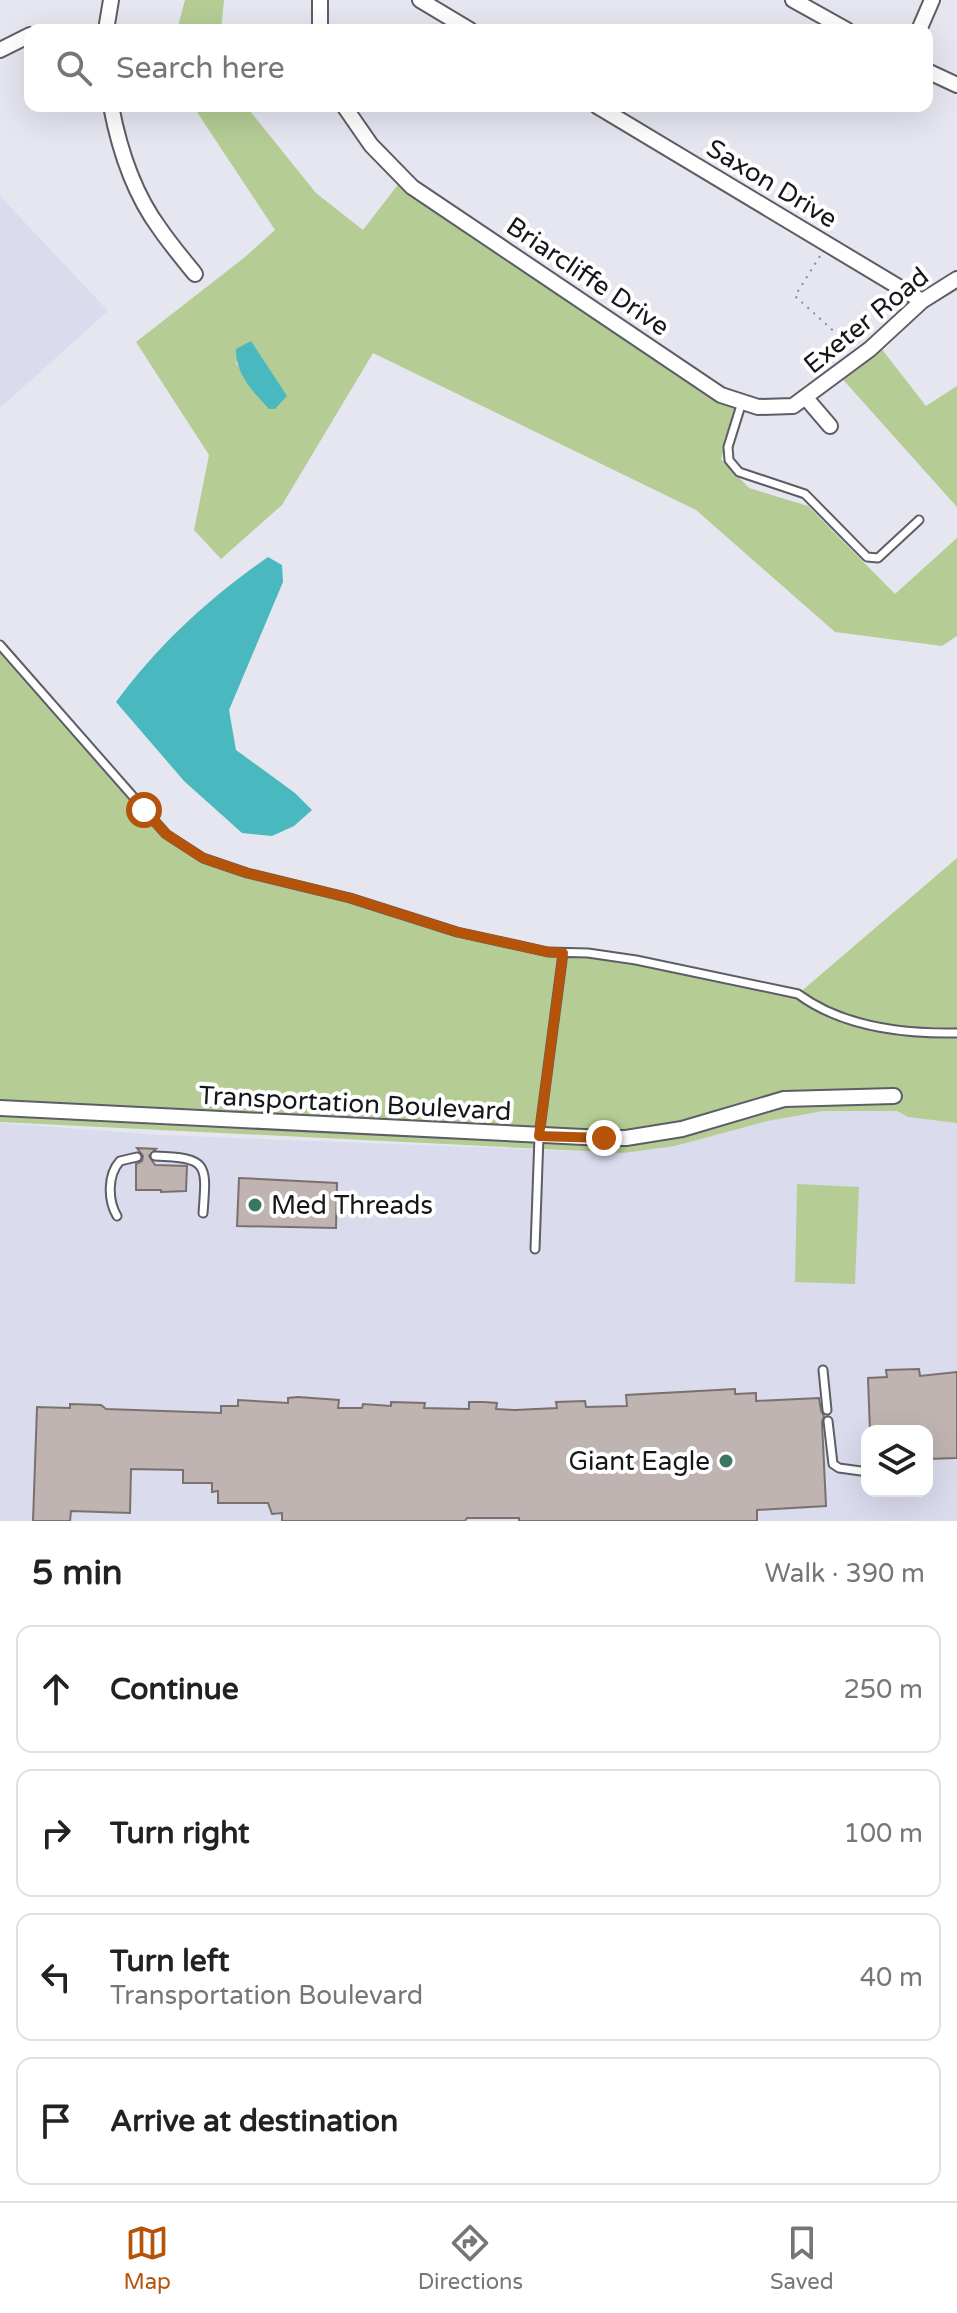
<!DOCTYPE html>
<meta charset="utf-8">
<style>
body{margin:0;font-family:"Varela Round",sans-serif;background:#f6f6f6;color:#222}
.controls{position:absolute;right:24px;bottom:24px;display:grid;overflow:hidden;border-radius:16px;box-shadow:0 8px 32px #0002}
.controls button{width:72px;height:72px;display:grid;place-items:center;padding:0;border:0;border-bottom:2px solid #e0e0e0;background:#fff;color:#222;font:40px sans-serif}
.stop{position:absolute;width:24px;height:24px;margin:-18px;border:6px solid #b45309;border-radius:50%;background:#fff}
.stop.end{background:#b45309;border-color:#fff;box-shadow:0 2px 8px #0008}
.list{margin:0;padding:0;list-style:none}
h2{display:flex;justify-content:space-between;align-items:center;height:104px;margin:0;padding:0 32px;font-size:34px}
h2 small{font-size:26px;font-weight:400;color:#767676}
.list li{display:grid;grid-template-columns:52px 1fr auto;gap:24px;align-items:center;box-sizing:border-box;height:128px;margin:0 16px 16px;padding:0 16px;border:2px solid #e0e0e0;border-radius:16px}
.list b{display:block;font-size:30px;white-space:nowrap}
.list p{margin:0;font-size:26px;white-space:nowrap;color:#767676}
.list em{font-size:26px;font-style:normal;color:#767676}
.icon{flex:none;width:44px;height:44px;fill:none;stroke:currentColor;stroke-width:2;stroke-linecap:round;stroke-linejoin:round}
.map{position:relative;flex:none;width:957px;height:1521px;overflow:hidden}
.search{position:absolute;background:#fff;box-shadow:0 8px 32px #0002;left:24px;right:24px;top:24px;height:88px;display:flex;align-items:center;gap:20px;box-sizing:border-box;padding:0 28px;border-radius:16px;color:#767676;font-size:30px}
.sheet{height:680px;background:#fff}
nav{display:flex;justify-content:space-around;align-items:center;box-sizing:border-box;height:112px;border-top:2px solid #e0e0e0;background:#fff;font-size:22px;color:#767676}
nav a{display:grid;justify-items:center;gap:4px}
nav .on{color:#b45309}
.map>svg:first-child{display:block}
.built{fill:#dadbed;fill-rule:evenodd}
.green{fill:#b5cd95;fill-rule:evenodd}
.water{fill:#49b9bf}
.building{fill:#bfb4b1;stroke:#7a706d;stroke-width:2}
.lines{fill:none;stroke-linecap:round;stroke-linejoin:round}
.service-casing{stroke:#5c5d66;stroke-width:11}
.minor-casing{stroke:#5c5d66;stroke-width:18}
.path{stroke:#8b8c93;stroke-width:2;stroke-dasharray:2 6;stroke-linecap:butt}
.service{stroke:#fff;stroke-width:7}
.minor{stroke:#fff;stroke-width:14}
.route{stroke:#b45309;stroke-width:10}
.poi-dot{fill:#3a7762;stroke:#fff;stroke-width:3}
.labels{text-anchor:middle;stroke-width:8;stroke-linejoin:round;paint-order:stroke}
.street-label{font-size:26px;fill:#16171a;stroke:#fff}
.poi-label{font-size:26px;fill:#16171a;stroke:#fff;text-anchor:start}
</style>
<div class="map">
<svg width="957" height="1521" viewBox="0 0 957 1521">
<rect width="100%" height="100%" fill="#e5e6f0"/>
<path class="built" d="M 0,196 L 108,311 L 0,408 Z
M 823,1111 L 897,1111 L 908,1117 L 957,1123 L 957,1521 L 0,1521 L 0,1123 L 159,1135 L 624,1153 L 675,1146 L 768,1121 ZM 867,1431 L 927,1431 L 927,1491 L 867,1491 Z"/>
<path class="green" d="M 185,0 L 224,0 L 221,30 L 177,30 Z
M 193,106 L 246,106 L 316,193 L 363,230 L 403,178 L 742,402 L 721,459 L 749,488 L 808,506 L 895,594 L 957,538 L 957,636 L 942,646 L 835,632 L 696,510 L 373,353 L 282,505 L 221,559 L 194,530 L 209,455 L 136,342 L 245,257 L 275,230 ZM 250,341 L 286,396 L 260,399 L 236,363 Z
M 877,343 L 926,406 L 957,386 L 957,507 L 838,374 Z
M 0,645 L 166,834 L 202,858 L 350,898 L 457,932 L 548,952 L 588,953 L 798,994 L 957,858 L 957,1123 L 908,1117 L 897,1111 L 823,1111 L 768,1121 L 675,1146 L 624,1153 L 0,1122 Z
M 797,1184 L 859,1187 L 855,1284 L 795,1282 Z"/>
<path class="water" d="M 251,341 L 287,396 L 275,409 L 269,409 C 253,392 235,373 236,349 Z
M 268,557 L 282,565 L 283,582 L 229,710 L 236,750 L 295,793 L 312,810 L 294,826 L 272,836 L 242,833 L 184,781 L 116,702 C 158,645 210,597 268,557 Z"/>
<path class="building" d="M 137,1148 L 156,1149 L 149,1156 L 155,1165 L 187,1166 L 186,1191 L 161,1192 L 161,1190 L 136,1190 L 136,1164 L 142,1161 L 143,1156 Z
M 239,1178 L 337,1183 L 336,1228 L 237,1226 Z
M 919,1369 L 920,1376 L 957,1372 L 957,1458 L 927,1459 L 927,1431 L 870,1431 L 868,1378 L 887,1377 L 886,1370 Z
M 735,1389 L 735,1394 L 756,1393 L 756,1401 L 819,1398 L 821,1411 L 824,1416 L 822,1422 L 826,1506 L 757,1510 L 757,1521 L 519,1521 L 519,1518 L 467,1518 L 465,1521 L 282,1521 L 282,1513 L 272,1514 L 268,1503 L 218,1503 L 218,1491 L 212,1492 L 212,1483 L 183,1483 L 183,1470 L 131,1469 L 130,1513 L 71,1511 L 70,1521 L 33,1521 L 37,1407 L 70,1408 L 70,1404 L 101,1405 L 106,1409 L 221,1413 L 221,1406 L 238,1406 L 238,1400 L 288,1403 L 288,1398 L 298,1397 L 339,1400 L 338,1408 L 362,1408 L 363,1404 L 391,1406 L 391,1402 L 425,1403 L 424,1408 L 469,1409 L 469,1402 L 484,1402 L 497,1403 L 496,1409 L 515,1410 L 557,1408 L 556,1402 L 585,1401 L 586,1407 L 627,1406 L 626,1395 Z"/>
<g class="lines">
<defs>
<path id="service" d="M 742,402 L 728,447 L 729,460 L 739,472 L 805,494 L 867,557 L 878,558 L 919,520
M 0,645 L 166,834 L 203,858 L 247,873 L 350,898 L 457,932 L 548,952 L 588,953 L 636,960 L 798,994 C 841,1026 903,1034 957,1033
M 155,1156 C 208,1158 207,1163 203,1213
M 117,1216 C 108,1201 107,1175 120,1161 L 137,1157
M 535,1249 L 539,1136 L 563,953
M 823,1370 L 827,1410
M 828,1421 L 833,1464 L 839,1468 L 861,1471"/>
<path id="minor" d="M 320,0 L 320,30
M 420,0 L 470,30
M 793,0 L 847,30
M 106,30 L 111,0
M 919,30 L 932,0
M 0,50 L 30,35
M 927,71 L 957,85
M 111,106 C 119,148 134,194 160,229 C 171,245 183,259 195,274
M 344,106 L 371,145 L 412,187 L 721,395 L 758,407 L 793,406 L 870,349 L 922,301 L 957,279
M 597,106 L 922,301
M 806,398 L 830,426
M 0,1108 L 604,1138 L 626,1138 L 682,1129 L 784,1099 L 894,1096"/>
</defs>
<use href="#service" class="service-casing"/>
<use href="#minor" class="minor-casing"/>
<path class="path" d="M 820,256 L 795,296 L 850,346"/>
<use href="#service" class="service"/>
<use href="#minor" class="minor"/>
</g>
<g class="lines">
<path class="route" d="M 144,810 L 166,834 L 203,858 L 247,873 L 350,898 L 457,932 L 548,952 L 563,953 L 539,1136 L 604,1138"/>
</g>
<g class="poi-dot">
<circle cx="255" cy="1205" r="8"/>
<circle cx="726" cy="1461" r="8"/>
</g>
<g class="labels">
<g class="street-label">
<text transform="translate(772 183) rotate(31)" y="9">Saxon Drive</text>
<text transform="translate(588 276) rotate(34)" y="9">Briarcliffe Drive</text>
<text transform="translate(866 320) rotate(-39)" y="9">Exeter Road</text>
<text transform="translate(355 1103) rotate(3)" y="9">Transportation Boulevard</text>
</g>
<g class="poi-label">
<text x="271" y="1214">Med Threads</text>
<text x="710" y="1470" text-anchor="end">Giant Eagle</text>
</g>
</g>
</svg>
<div class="controls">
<button><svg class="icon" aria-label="layers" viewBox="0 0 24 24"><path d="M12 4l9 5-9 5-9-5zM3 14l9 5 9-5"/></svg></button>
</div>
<div class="stop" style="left:144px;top:810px"></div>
<div class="stop end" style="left:604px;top:1138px"></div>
<div class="search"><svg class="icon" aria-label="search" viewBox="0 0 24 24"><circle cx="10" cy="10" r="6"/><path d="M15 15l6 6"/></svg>Search here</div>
</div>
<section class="sheet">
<h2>5 min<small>Walk · 390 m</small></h2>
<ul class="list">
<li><svg class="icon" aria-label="ahead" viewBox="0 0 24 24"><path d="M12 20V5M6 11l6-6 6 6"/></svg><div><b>Continue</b></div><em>250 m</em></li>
<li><svg class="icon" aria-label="right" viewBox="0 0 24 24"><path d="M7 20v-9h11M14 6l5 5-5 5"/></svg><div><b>Turn right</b></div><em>100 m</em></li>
<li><svg class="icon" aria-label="left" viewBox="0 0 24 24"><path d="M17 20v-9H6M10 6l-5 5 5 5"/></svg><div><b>Turn left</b><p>Transportation Boulevard</p></div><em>40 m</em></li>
<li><svg class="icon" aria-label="arrive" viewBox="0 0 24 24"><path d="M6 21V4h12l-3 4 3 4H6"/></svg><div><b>Arrive at destination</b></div></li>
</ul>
</section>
<nav>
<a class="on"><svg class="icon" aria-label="map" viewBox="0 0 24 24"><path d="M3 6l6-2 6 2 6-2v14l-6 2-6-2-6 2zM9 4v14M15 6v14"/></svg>Map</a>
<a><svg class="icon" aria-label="directions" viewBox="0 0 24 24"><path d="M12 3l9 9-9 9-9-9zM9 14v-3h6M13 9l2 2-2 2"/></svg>Directions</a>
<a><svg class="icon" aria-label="saved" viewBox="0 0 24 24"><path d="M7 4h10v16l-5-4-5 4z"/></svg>Saved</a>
</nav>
